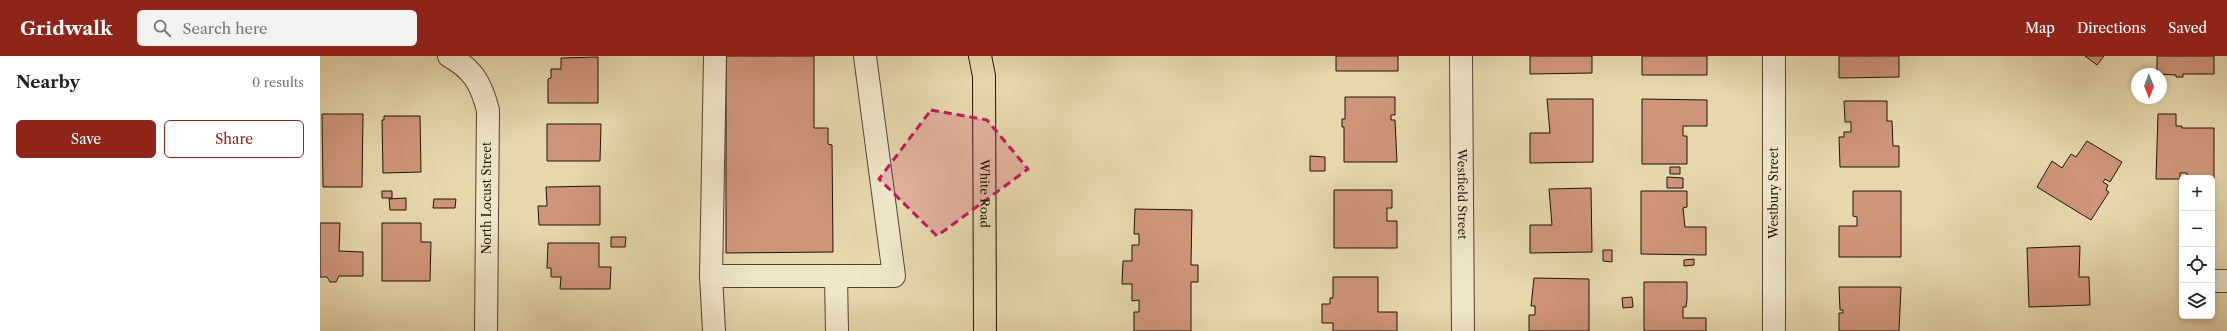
<!DOCTYPE html>
<meta charset="utf-8">
<style>
body{margin:0;font-family:"Libre Caslon Text",serif;background:#f2f2f2;color:#222}
.controls{position:absolute;right:12px;bottom:12px;display:grid;overflow:hidden;border-radius:6px;box-shadow:0 2px 6px #0003}
.controls button{width:36px;height:36px;display:grid;place-items:center;padding:0;border:0;border-bottom:1px solid #e0e0e0;background:#fff;color:#222;font:20px sans-serif}
.compass{position:absolute;left:1811px;top:12px;width:36px;height:36px;border-radius:50%;background:#fff;box-shadow:0 2px 6px #0003;rotate:179deg}
.list{margin:0;padding:0;list-style:none}
h2{display:flex;justify-content:space-between;align-items:center;height:52px;margin:0;padding:0 16px;font-size:17px}
h2 small{font-size:13px;font-weight:400;color:#767676}
.actions{display:flex;gap:8px;padding:12px 16px}
.actions a{flex:1;padding:9px 0;border:1px solid #8f2418;border-radius:6px;text-align:center;font-size:14px;color:#8f2418}
.actions .main{background:#8f2418;color:#fff}
.icon{flex:none;width:22px;height:22px;fill:none;stroke:currentColor;stroke-width:2;stroke-linecap:round;stroke-linejoin:round}
.map{position:relative;flex:none;width:1907px;height:275px;overflow:hidden}
header{display:flex;align-items:center;gap:24px;box-sizing:border-box;height:56px;padding:0 20px;background:#8f2418;color:#fff}
header strong{font-size:19px}
nav{display:flex;gap:22px;margin-inline-start:auto;font-size:14px}
.search{width:280px;height:36px;background:#f2f2f2;display:flex;align-items:center;gap:10px;box-sizing:border-box;padding:0 14px;border-radius:6px;color:#767676;font-size:15px}
main{display:flex}
aside{flex:1;background:#fff}
.map>svg:first-child{display:block}
.building{fill:#cf957a;stroke:#1f140c}
.lines{fill:none;stroke-linecap:round;stroke-linejoin:round}
.minor-casing{stroke:#514534;stroke-width:24}
.major-casing{stroke:#1f140c;stroke-width:24}
.minor{stroke:#efe5c9;stroke-width:22}
.major{stroke:#e6d7ac;stroke-width:22}
.marked{fill:#c2185b;fill-opacity:0.2;stroke:#c2185b;stroke-width:3;stroke-dasharray:8 5;stroke-linejoin:round}
.labels{text-anchor:middle;stroke-width:3;stroke-linejoin:round;paint-order:stroke}
.street-label{font-size:12px;fill:#1f140c;stroke:#efe5c9}
</style>
<header>
<strong>Gridwalk</strong>
<div class="search"><svg class="icon" aria-label="search" viewBox="0 0 24 24"><circle cx="10" cy="10" r="6"/><path d="M15 15l6 6"/></svg>Search here</div>
<nav><a>Map</a><a>Directions</a><a>Saved</a></nav>
</header>
<main>
<aside>
<h2>Nearby<small>0 results</small></h2>
<ul class="list">
</ul>
<div class="actions"><a class="main">Save</a><a>Share</a></div>
</aside>
<div class="map">
<svg width="1907" height="275" viewBox="0 0 1907 275">
<rect width="100%" height="100%" fill="#e6d7ac"/>
<filter id="stains"><feTurbulence type="fractalNoise" baseFrequency=".005" numOctaves="4"/><feColorMatrix values="0 0 0 0 .2 0 0 0 0 .09 0 0 0 0 .02 0 0 0 .5 -.17"/></filter>
<radialGradient id="worn" r=".72"><stop offset=".6" stop-color="#630" stop-opacity="0"/><stop offset="1" stop-color="#630" stop-opacity=".3"/></radialGradient>
<path class="building" d="M 406,0 L 494,0 L 494,72 L 508,72 L 508,88 L 512,89 L 513,196 L 406,197 Z
M 1016,0 L 1078,0 L 1078,15 L 1016,15 Z
M 1210,0 L 1272,0 L 1272,17 L 1210,18 Z
M 1322,0 L 1387,0 L 1387,19 L 1322,19 Z
M 1519,0 L 1579,0 L 1579,21 L 1519,22 Z
M 1765,0 L 1784,0 L 1777,9 Z
M 1837,0 L 1894,0 L 1894,18 L 1863,18 L 1863,21 L 1856,21 L 1856,19 L 1837,18 Z
M 278,1 L 278,47 L 228,47 L 228,23 L 231,22 L 231,13 L 241,13 L 241,2 Z
M 1025,41 L 1075,41 L 1075,59 L 1071,59 L 1071,64 L 1075,64 L 1077,106 L 1024,106 L 1024,71 L 1022,71 L 1022,63 L 1025,63 Z
M 1227,43 L 1273,43 L 1273,106 L 1210,107 L 1210,77 L 1230,77 Z
M 1322,43 L 1387,44 L 1387,70 L 1363,70 L 1363,80 L 1367,80 L 1367,108 L 1322,108 Z
M 1524,45 L 1567,45 L 1567,65 L 1572,65 L 1573,90 L 1579,90 L 1579,111 L 1520,111 L 1519,81 L 1524,81 L 1524,76 L 1531,76 L 1531,66 L 1525,66 Z
M 2,58 L 43,58 L 42,131 L 3,131 Z
M 1838,58 L 1856,58 L 1856,70 L 1862,70 L 1862,72 L 1894,72 L 1894,123 L 1867,122 L 1867,117 L 1860,117 L 1860,123 L 1836,123 Z
M 64,60 L 100,60 L 101,116 L 63,117 L 62,64 L 64,64 Z
M 227,68 L 281,68 L 280,105 L 227,105 Z
M 1767,85 L 1802,106 L 1790,126 L 1785,123 L 1783,126 L 1788,129 L 1786,134 L 1789,136 L 1771,164 L 1717,131 L 1732,105 L 1742,112 L 1751,98 L 1756,101 Z
M 990,100 L 1005,101 L 1005,115 L 990,115 Z
M 1350,111 L 1360,111 L 1360,118 L 1350,118 Z
M 1347,121 L 1363,122 L 1363,132 L 1347,132 Z
M 280,130 L 280,169 L 219,169 L 218,150 L 227,150 L 226,131 Z
M 1271,132 L 1272,196 L 1210,197 L 1210,169 L 1232,169 L 1229,133 Z
M 1014,134 L 1072,134 L 1072,152 L 1067,152 L 1067,165 L 1077,165 L 1077,192 L 1014,192 Z
M 62,135 L 72,135 L 72,142 L 62,142 Z
M 1321,135 L 1367,135 L 1367,151 L 1363,152 L 1365,171 L 1386,171 L 1386,199 L 1321,198 Z
M 1533,135 L 1581,135 L 1581,201 L 1519,201 L 1519,170 L 1537,170 L 1537,161 L 1533,160 Z
M 86,142 L 86,154 L 70,154 L 69,143 Z
M 114,143 L 136,143 L 135,152 L 113,152 Z
M 815,153 L 872,154 L 871,209 L 878,209 L 878,226 L 871,226 L 871,275 L 814,275 L 814,256 L 819,256 L 819,244 L 812,245 L 812,228 L 802,228 L 803,205 L 812,205 L 812,189 L 819,189 L 819,178 L 814,178 Z
M 0,167 L 20,167 L 19,195 L 43,196 L 43,220 L 19,220 L 16,226 L 10,226 L 7,221 L 0,221 Z
M 62,167 L 101,167 L 101,186 L 111,186 L 110,225 L 62,225 Z
M 291,181 L 306,181 L 305,191 L 291,191 Z
M 228,187 L 279,187 L 279,211 L 291,211 L 290,233 L 240,233 L 241,221 L 231,221 L 231,212 L 227,212 Z
M 1760,190 L 1759,221 L 1769,221 L 1770,249 L 1709,251 L 1707,192 Z
M 1283,194 L 1292,194 L 1292,206 L 1283,205 Z
M 1374,203 L 1374,209 L 1364,210 L 1364,204 Z
M 1013,221 L 1058,221 L 1058,256 L 1077,256 L 1077,275 L 1013,275 L 1013,267 L 1002,267 L 1002,248 L 1010,248 L 1010,242 L 1013,242 Z
M 1214,222 L 1269,223 L 1269,275 L 1209,275 L 1209,259 L 1215,259 L 1215,250 L 1211,250 Z
M 1324,226 L 1367,226 L 1367,243 L 1366,251 L 1363,251 L 1363,262 L 1386,262 L 1386,275 L 1324,275 Z
M 1519,231 L 1581,231 L 1579,275 L 1519,275 L 1519,257 L 1523,257 L 1523,254 L 1520,254 Z
M 1312,241 L 1313,251 L 1303,252 L 1302,242 Z"/>
<g class="lines">
<defs>
<g id="minor">
<path d="M 129,0 C 154,14 161,28 168,54 L 166,275"/>
<path id="s1" d="M 1141,0 L 1143,275"/>
<path d="M 391,220 L 574,220 L 545,0"/>
<path d="M 516,220 L 517,275"/>
<path d="M 1892,225 L 1907,225"/>
<path d="M 394,275 L 391,220 L 395,0"/>
<path d="M 1454,275 L 1454,0"/>
</g>
<g id="major">
<path id="s2" d="M 660,0 L 664,20 L 665,275"/>
</g>
</defs>
<use href="#minor" class="minor-casing"/>
<use href="#major" class="major-casing"/>
<use href="#minor" class="minor"/>
<use href="#major" class="major"/>
</g>
<path class="marked" d="M 611,54 L 667,64 L 708,113 L 617,180 L 559,123 Z"/>
<g class="labels">
<g class="street-label">
<text dy="4" stroke="none"><textPath href="#s2" startOffset="138">White Road</textPath></text>
<text transform="translate(1454 137) rotate(-90)" y="4">Westbury Street</text>
<text dy="4" stroke="none"><textPath href="#s1" startOffset="138">Westfield Street</textPath></text>
<text transform="translate(167 142) rotate(-90)" y="4">North Locust Street</text>
</g>
</g>
<rect width="100%" height="100%" filter="url(#stains)"/>
<rect width="100%" height="100%" fill="url(#worn)"/>
</svg>
<div class="controls">
<button>+</button>
<button>−</button>
<button><svg class="icon" aria-label="locate" viewBox="0 0 24 24"><circle cx="12" cy="12" r="6"/><path d="M12 2v4M12 18v4M2 12h4M18 12h4"/></svg></button>
<button><svg class="icon" aria-label="layers" viewBox="0 0 24 24"><path d="M12 4l9 5-9 5-9-5zM3 14l9 5 9-5"/></svg></button>
</div>
<svg class="compass" viewBox="-18 -18 36 36"><path d="M0-13l5 13h-10z" fill="#e53935"/><path d="M0 13l5-13h-10z" fill="#767676"/></svg>
</div>
</main>
